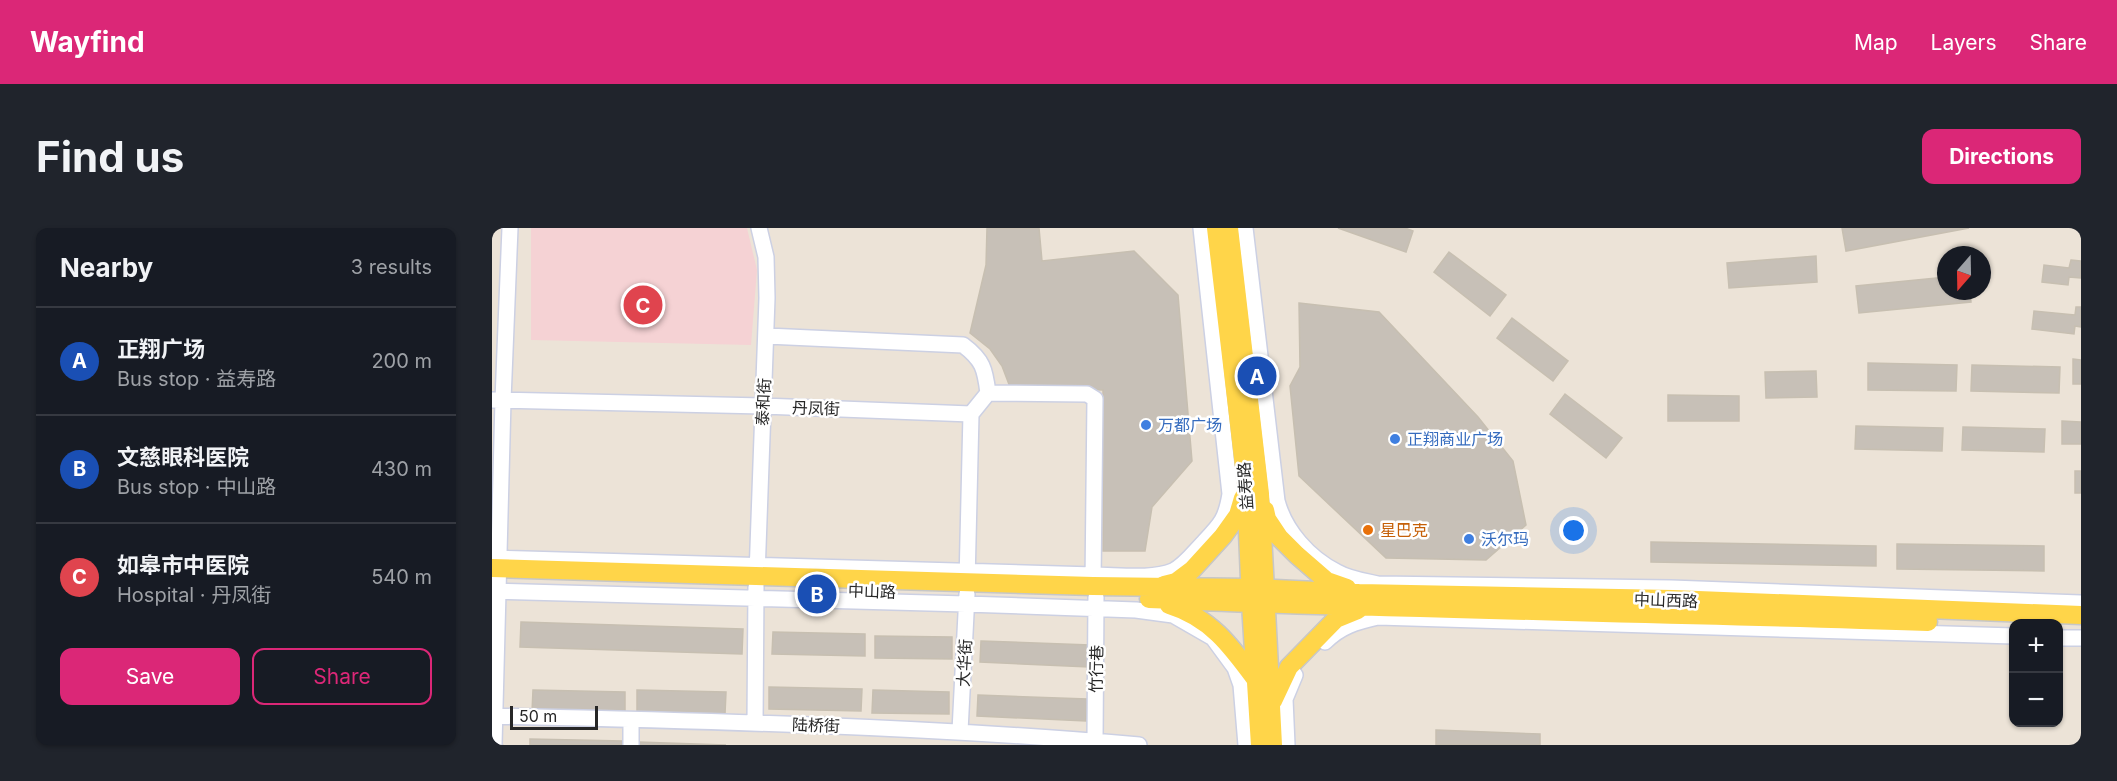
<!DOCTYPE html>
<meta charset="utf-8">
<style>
body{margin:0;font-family:Inter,"Noto Sans SC",sans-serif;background:#20242c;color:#f1f3f6}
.controls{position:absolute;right:18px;bottom:18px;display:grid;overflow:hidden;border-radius:12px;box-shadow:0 2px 4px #0004}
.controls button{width:54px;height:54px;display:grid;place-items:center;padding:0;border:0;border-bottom:2px solid #363941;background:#171b24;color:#f1f3f6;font:30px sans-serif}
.compass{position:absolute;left:1445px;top:18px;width:54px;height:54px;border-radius:50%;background:#171b24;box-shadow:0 2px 4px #0004;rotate:200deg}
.scale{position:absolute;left:18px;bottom:15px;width:88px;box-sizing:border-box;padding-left:6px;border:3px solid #272727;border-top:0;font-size:16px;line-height:21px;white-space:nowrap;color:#272727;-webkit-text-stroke:4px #fff;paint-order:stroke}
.you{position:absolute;left:1082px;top:303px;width:21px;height:21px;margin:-15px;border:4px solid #fff;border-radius:50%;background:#1a73e8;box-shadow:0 0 0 9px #1a73e833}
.badge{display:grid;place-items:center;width:39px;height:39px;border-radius:50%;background:#db2777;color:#fff;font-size:20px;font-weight:700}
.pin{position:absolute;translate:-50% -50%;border:3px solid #fff;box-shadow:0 2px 6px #0006}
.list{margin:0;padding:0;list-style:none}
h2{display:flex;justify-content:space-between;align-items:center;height:78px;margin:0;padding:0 24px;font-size:26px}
h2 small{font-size:20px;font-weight:400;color:#9ea1a6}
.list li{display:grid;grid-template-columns:39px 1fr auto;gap:18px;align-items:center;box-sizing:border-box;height:108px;padding:0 24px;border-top:2px solid #363941}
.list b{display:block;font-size:22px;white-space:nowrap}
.list p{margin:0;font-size:20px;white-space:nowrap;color:#9ea1a6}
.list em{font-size:20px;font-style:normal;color:#9ea1a6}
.actions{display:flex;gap:12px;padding:18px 24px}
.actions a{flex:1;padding:14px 0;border:2px solid #db2777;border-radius:12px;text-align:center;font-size:21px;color:#db2777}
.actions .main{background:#db2777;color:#fff}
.map{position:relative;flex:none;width:1589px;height:517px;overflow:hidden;border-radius:12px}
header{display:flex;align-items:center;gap:36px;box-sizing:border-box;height:84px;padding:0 30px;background:#db2777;color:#fff}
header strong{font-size:28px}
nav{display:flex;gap:33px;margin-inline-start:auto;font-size:21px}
.intro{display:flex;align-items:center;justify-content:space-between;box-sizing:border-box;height:144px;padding:0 36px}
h1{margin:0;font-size:42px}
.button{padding:15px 27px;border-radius:12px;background:#db2777;color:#fff;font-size:21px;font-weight:700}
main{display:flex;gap:36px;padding:0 36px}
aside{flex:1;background:#171b24;border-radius:12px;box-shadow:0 2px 4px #0004}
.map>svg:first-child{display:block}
.medical{fill:#f5d2d4}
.building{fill:#c7c0b7;stroke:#c7bfb1;stroke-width:1.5}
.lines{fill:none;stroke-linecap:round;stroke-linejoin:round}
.minor-casing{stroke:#ccd0e3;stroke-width:18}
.major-casing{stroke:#c7c7c7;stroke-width:21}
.minor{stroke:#fff;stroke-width:15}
.major{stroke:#ffd549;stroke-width:18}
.shop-dot{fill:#3f7fe0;stroke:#fff;stroke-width:2}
.food-dot{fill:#e8710a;stroke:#fff;stroke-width:2}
.labels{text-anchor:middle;stroke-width:5;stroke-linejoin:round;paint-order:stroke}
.street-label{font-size:16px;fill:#272727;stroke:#fff}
.shop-label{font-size:16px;fill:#366cbe;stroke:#fff;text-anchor:start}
.food-label{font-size:16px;fill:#c56008;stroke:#fff;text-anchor:start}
</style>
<header>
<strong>Wayfind</strong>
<nav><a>Map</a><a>Layers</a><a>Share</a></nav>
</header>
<div class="intro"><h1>Find us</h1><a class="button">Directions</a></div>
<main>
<aside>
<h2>Nearby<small>3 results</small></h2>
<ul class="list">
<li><span class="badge" style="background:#1a4fb4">A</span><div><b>正翔广场</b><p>Bus stop · 益寿路</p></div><em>200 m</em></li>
<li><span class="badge" style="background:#1a4fb4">B</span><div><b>文慈眼科医院</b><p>Bus stop · 中山路</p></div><em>430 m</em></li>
<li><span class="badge" style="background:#e0444e">C</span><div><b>如皋市中医院</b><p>Hospital · 丹凤街</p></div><em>540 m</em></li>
</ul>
<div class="actions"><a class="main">Save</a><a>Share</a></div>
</aside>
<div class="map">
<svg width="1589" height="517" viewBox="0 0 1589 517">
<rect width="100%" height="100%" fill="#ece3d7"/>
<path class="medical" d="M 39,0 L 255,0 L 265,42 L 259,117 L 39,112 Z"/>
<path class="building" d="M 495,0 L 547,0 L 550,33 L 642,23 L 686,67 L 700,233 L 660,279 L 653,323 L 611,323 L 611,162 L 518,159 L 510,138 L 498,121 L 478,105 L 494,37 Z
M 846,0 L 913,0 L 921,3 L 914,24 Z
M 1350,0 L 1477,0 L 1354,23 Z
M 957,24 L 1014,67 L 998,88 L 942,44 Z
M 1324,28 L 1325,54 L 1237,60 L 1235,35 Z
M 1579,32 L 1589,33 L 1589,50 L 1577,49 L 1576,57 L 1550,54 L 1552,37 L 1577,40 Z
M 1454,49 L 1454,63 L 1478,63 L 1479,74 L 1367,85 L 1364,58 Z
M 807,75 L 887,84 L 986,189 L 1021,233 L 1034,297 L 994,332 L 894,330 L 807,248 L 798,158 L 808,139 Z
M 1584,79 L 1589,79 L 1589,99 L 1583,98 L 1582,106 L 1540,101 L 1542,83 L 1583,87 Z
M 1020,90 L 1076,133 L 1061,153 L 1005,110 Z
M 1581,131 L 1589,132 L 1589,156 L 1581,156 Z
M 1376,135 L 1465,137 L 1464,163 L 1376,162 Z
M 1480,137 L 1568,139 L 1567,165 L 1479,163 Z
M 1324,143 L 1325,169 L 1274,170 L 1273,144 Z
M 1073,166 L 1130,210 L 1114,230 L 1058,186 Z
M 1176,167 L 1247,168 L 1247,193 L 1176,193 Z
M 1570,193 L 1589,194 L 1589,216 L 1570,216 Z
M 1364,198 L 1451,200 L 1450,223 L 1363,221 Z
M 1471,199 L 1553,201 L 1552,224 L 1470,222 Z
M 1583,243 L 1589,243 L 1589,265 L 1583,265 Z
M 1159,314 L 1384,318 L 1384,338 L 1159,334 Z
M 1405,316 L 1552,318 L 1552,343 L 1405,341 Z
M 29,394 L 251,401 L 250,426 L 28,419 Z
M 281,404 L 373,406 L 373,428 L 280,426 Z
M 383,408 L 460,409 L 460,431 L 383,430 Z
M 489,413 L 598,417 L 597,439 L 488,434 Z
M 277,459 L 370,461 L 369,483 L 277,481 Z
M 41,462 L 133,464 L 133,486 L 40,484 Z
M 145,462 L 234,464 L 233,486 L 145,484 Z
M 381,462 L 457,464 L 457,486 L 380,485 Z
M 486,467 L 595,471 L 594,493 L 485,488 Z
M 944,502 L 1048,506 L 1048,517 L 944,517 Z
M 38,511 L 131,513 L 131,517 L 38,517 Z
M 146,514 L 234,517 L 145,517 Z"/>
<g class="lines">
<defs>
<path id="minor" d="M 753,0 L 785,273 C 793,303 817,330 845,344 C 857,351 872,353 886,356 L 1179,360 L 1589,375
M 275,108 L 471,117 C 491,132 493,141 496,165 L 479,186
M 496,165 L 595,166 L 603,171 L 601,355
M 0,172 L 271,178 L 479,186 L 475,354
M 0,330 L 602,347 C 625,347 660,352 681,343 C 693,337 703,323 712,314 C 729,296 734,291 738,266 L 709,0
M 265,347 L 275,70 L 274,29 L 267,0
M 0,363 L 474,376 L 644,382 L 681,387 L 721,410 L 743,440 L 749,457 L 754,517
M 1566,410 L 1589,410
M 833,414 C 849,398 864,394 886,389 L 1522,408
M 0,488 C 216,493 432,498 647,517
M 263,495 L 264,359
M 468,503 L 475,366
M 603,513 L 604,369
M 2,517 L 11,172 L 18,0
M 139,517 L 139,492
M 795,517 L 793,471 L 803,447"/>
<path id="major" d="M 724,0 L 754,256 L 759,376 L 768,517
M 737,0 L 768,266 L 781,517
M 773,282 L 775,291 L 787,309 L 805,327 L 835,353 L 855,360
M 0,340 L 601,358 L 759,360 L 867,365 L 1181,371 L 1589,387
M 672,357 L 684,354 L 700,342 L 731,308 L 746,287 L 751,270
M 657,371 C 916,382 1176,385 1436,394
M 677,377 C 719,390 739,418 764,452
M 781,473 L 797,439 L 844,391 L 866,382"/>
</defs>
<use href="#minor" class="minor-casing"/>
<use href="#major" class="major-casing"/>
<use href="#minor" class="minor"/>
<use href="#major" class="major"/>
</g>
<g class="shop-dot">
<circle cx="654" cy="197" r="6"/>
<circle cx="903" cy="211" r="6"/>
<circle cx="977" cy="311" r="6"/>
</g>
<circle class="food-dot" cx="876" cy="302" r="6"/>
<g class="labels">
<g class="street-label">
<text transform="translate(271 174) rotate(-87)" y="6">泰和街</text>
<text transform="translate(324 180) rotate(2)" y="6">丹凤街</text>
<text transform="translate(753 258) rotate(-94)" y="6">益寿路</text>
<text transform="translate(380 363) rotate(2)" y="6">中山路</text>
<text transform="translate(1174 372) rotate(2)" y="6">中山西路</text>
<text transform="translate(472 435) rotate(-87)" y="6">大华街</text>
<text transform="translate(604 441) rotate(-89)" y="6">竹行巷</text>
<text transform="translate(324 497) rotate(2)" y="6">陆桥街</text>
</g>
<g class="shop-label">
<text x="666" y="203">万都广场</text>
<text x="915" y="217">正翔商业广场</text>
<text x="989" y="317">沃尔玛</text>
</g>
<g class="food-label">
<text x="888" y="308">星巴克</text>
</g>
</g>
</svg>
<div class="controls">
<button>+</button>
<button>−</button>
</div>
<svg class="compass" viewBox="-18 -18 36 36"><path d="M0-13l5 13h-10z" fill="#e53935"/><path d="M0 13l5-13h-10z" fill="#9ea1a6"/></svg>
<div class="scale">50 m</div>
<div class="you"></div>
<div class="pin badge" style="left:765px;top:148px;background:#1a4fb4">A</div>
<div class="pin badge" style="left:325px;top:366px;background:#1a4fb4">B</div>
<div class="pin badge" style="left:151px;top:77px;background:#e0444e">C</div>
</div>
</main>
